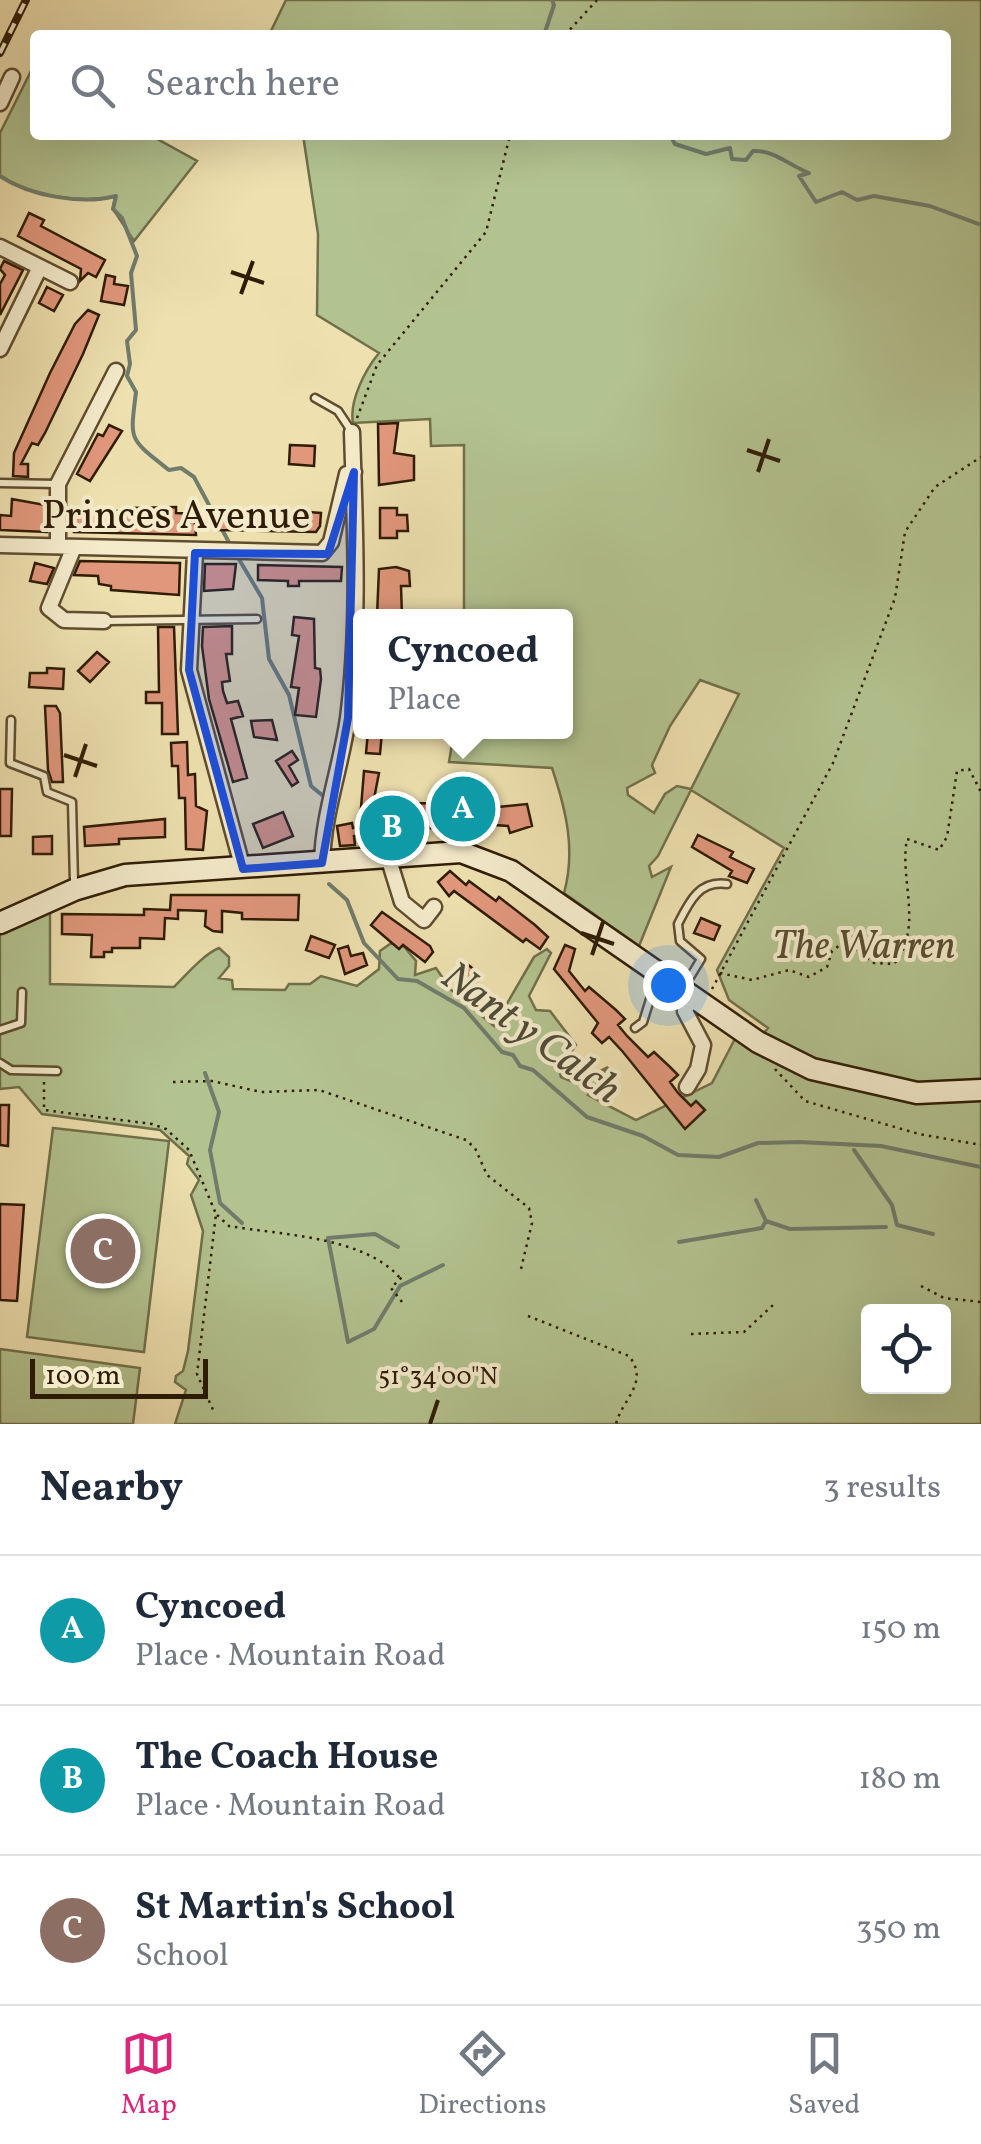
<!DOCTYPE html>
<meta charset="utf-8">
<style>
body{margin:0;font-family:Vollkorn,serif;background:#f2f2f3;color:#1f2937}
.controls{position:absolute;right:30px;bottom:30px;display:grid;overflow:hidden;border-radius:10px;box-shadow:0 10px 40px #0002}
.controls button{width:90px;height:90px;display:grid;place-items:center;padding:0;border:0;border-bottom:2px solid #e0e1e3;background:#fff;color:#1f2937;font:50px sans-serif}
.scale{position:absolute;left:30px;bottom:25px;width:178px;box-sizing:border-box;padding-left:10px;border:5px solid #2f1c04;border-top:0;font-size:28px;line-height:35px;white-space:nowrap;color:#2f1c04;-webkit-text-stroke:8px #f4ebcb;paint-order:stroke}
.you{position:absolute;left:668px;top:985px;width:35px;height:35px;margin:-25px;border:8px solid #fff;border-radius:50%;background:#1a73e8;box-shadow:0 0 0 15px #1a73e833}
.badge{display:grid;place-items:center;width:65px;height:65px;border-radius:50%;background:#db2777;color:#fff;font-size:32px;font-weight:700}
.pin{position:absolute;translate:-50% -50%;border:5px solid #fff;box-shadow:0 2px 10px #0006}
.popup{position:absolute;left:353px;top:609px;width:220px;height:130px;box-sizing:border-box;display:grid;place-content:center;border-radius:10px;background:#fff;filter:drop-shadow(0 2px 8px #0005);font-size:32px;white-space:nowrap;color:#747a83}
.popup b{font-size:38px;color:#1f2937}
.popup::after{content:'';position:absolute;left:50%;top:100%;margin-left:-20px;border:20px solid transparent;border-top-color:#fff}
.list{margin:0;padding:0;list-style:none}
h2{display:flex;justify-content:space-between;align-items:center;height:130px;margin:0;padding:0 40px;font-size:42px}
h2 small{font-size:32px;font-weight:400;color:#747a83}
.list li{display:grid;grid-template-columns:65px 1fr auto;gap:30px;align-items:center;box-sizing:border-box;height:150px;padding:0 40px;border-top:2px solid #e0e1e3}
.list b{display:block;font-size:38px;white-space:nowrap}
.list p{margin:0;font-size:32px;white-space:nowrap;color:#747a83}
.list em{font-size:32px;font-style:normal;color:#747a83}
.icon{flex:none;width:55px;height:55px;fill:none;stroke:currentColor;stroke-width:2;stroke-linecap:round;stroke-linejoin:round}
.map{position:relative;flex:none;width:981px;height:1424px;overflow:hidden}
.search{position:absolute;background:#fff;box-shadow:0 10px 40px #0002;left:30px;right:30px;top:30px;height:110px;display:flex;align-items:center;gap:25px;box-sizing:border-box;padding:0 35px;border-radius:10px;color:#747a83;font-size:38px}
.sheet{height:580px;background:#fff}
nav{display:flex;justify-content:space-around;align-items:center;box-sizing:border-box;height:140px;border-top:2px solid #e0e1e3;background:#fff;font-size:28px;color:#747a83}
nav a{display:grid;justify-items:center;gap:5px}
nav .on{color:#db2777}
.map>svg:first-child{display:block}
.green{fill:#b3c390;stroke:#71704a;stroke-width:2.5;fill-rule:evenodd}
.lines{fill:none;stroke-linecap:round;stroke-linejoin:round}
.stream{stroke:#707c6c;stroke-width:4}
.building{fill:#e1977c;stroke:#2f1c04;stroke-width:2.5}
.service-casing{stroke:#5f4d2f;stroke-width:11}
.minor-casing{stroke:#5f4d2f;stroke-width:19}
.secondary-casing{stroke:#2f1c04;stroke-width:25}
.path{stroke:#2f1c04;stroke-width:2.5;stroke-dasharray:2.5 5;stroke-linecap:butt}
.service{stroke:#f4ebcb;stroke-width:6}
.minor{stroke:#f4ebcb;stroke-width:14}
.secondary{stroke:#f4ebcb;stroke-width:20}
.rail-casing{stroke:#2f1c04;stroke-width:8}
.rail{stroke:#f4ebcb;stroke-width:4;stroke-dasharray:11;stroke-linecap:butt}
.marked{fill:#1d4ed8;fill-opacity:0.2;stroke:#1d4ed8;stroke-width:8;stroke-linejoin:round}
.ticks{fill:none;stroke:#2f1c04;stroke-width:4}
.labels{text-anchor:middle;stroke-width:8;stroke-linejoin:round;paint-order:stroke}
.street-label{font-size:40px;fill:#2f1c04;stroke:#f4ebcb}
.park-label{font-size:40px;font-style:italic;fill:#574e2e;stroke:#f4ebcb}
.water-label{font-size:42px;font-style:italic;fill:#4f4c38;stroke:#f4ebcb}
.ticks-label{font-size:25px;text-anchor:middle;fill:#2f1c04;stroke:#f4ebcb;stroke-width:8;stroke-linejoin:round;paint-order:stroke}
</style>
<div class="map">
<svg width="981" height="1424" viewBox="0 0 981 1424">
<rect width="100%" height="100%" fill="#eee0af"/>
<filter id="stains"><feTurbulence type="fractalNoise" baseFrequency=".002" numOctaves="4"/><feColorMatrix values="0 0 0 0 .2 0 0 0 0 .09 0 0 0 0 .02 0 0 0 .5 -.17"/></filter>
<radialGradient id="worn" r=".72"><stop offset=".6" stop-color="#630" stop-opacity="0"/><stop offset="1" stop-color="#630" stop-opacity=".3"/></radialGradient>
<path class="green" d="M 286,0 L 981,0 L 981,1424 L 175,1424 L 186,1390 L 175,1382 L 176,1376 L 183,1371 L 188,1351 L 203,1231 L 191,1195 L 199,1180 L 187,1164 L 189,1156 L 160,1130 L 42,1114 L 19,1087 L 0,1089 L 0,923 L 50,899 L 50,984 L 174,987 C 186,975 204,954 219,948 L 229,957 L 229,966 L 219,978 L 232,980 L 233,989 L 285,990 L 289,984 L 310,984 L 321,976 L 357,986 L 379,969 L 380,951 L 390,944 L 401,943 L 416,961 L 415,975 L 436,968 L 450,989 L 494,1026 L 534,957 L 547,949 L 551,953 L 529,996 L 536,1010 L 550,1011 L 576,1045 L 559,1069 L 561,1077 L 575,1083 L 608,1067 L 588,1095 L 636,1120 L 712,1083 L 740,1029 L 757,1041 L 768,1028 L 729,1000 L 717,970 L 784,848 L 691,790 L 658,856 L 649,866 L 652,877 L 671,867 L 639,946 L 564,893 C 576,850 566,810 552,768 L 449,762 L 454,732 L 566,732 L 566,616 L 464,616 L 464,445 L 431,446 L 430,419 L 353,423 C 349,401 365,370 379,353 L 317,315 L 318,234 L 303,135 L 946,135 L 946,35 L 269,35 ZM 700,680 L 739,694 L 691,789 L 677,786 L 665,794 L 654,813 L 628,795 L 627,788 L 655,773 L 652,765 L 670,726 ZM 868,1312 L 944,1312 L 944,1386 L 868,1386 Z
M 32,69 L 35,135 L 150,135 L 197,161 L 134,241 L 113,209 L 115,196 C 82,204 30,196 0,176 L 0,133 Z
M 53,1128 L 169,1141 L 144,1352 L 27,1337 Z
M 0,1349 L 140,1368 L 133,1424 L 0,1424 Z"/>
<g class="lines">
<path class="stream" d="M 544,35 L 554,5 L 552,0
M 670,135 L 675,144 L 706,154 L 730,148 L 732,159 L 746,160 L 753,151 C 775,150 788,165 809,173 L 799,176 L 816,202 L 842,192 L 857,200 L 874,196 L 930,206 L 981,225
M 0,176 C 30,196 82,205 116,196 L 113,209 L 122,218 L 137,256 L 131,273 L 136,330 L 127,341 L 130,364 L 127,376 L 136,392 C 130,441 128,438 169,470 L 181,468 L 194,477 L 232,548
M 237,556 L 262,598 L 269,659 L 289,695 L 311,786 L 322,795
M 329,884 L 347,900 L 364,943 L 398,979 L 417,981 L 464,1008 L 502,1052 L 513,1055 L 520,1066 L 533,1070 L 587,1117 L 643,1136 L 678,1155 L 719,1157 L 758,1143 L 799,1142 L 881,1146 L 981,1167
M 205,1073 L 219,1112 L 210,1150 L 220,1203 L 242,1223
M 854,1150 L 892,1205 L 897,1225 L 933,1234
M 766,1221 L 790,1229 L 886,1227
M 679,1242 L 762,1228 L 766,1221 L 756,1200
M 398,1247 L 375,1234 L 328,1238 L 348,1342 L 374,1329 L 400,1286 L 443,1265"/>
</g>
<path class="building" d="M 29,213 L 44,220 L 41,226 L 105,260 L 96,277 L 88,273 L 80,281 L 81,269 L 18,236 Z
M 4,261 L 23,270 L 0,315 L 0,284 L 5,275 L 0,269 Z
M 106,275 L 115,277 L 114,284 L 128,286 L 124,305 L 101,301 Z
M 47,287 L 63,295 L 54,311 L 39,303 Z
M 88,310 L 99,315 L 83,354 L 45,433 L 38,445 L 32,443 L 21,464 L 28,464 L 28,477 L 13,476 L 14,453 L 50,373 L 75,324 Z
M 398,423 L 394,453 L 414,456 L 414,480 L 379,485 L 378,424 Z
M 109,425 L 122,431 L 90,481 L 77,474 L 98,434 L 103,436 Z
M 290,445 L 315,446 L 314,466 L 289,464 Z
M 12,499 L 45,505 L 47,532 L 0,530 L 0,515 L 11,516 Z
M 176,507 L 176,513 L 194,514 L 196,535 L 74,532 L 75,508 L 132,512 L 132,508 Z
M 380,508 L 397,508 L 397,515 L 407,515 L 408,531 L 397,531 L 397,538 L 380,538 Z
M 271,512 L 309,518 L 309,512 L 321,513 L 320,526 L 316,532 L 219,530 L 220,520 L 226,520 L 227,514 Z
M 80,561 L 180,563 L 179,595 L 111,590 L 111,586 L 99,584 L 98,576 L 74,575 Z
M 35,563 L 54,568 L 47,584 L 30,581 Z
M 205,564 L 236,564 L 233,589 L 204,591 Z
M 258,565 L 342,567 L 341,581 L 299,581 L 299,586 L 288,586 L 288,581 L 258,580 Z
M 396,567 L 409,571 L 410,586 L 401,586 L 402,616 L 377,616 L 379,569 Z
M 294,617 L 314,619 L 315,668 L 320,669 L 321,679 L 316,717 L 295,715 L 299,688 L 291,687 L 299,636 L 292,635 Z
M 232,626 L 232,654 L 226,654 L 230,681 L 222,682 L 223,691 L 227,703 L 238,701 L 243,716 L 231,719 L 247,778 L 233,782 L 209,699 L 202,646 L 203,627 Z
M 158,627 L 174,627 L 178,734 L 162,734 L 162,703 L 146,703 L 146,692 L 159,692 Z
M 97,652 L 109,662 L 90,682 L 78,671 Z
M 47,668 L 64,669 L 63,689 L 29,687 L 30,673 L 47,673 Z
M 45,706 L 56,706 L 60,713 L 63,782 L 52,782 L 48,770 Z
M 272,720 L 277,740 L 254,737 L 251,721 Z
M 368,732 L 382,732 L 380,754 L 366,753 Z
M 187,742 L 188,775 L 195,774 L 196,806 L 207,811 L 203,850 L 186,849 L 185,798 L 179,798 L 178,766 L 172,766 L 171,743 Z
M 292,751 L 298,760 L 289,766 L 298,782 L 292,786 L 276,761 Z
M 364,771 L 379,773 L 372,809 L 361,808 Z
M 0,789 L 12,789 L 11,836 L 0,836 Z
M 456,794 L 471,795 L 471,804 L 489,808 L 527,804 L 532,826 L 510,833 L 508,826 L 439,821 L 439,829 L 400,826 L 400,833 L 385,834 L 384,823 L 424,816 L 411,814 L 412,803 L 455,804 Z
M 283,812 L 293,836 L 263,848 L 253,824 Z
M 165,819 L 165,837 L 119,839 L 119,844 L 85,846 L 84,827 Z
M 352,823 L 353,828 L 372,824 L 373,833 L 354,836 L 355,845 L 340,846 L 337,826 Z
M 698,835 L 733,852 L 730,857 L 754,869 L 747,883 L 729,876 L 732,871 L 692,847 Z
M 52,836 L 52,854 L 33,854 L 33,837 Z
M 450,871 L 466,885 L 469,881 L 496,901 L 499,897 L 535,925 L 548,937 L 540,949 L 526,939 L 523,942 L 454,891 L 449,896 L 438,882 Z
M 171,895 L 299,895 L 298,920 L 242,919 L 242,913 L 222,911 L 222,932 L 213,931 L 205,926 L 206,911 L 178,910 L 178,919 L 165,918 L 164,939 L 140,938 L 140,948 L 112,948 L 112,952 L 104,952 L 104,957 L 91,957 L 92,935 L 62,934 L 62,914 L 144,915 L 144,909 L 170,910 Z
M 382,912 L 430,946 L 433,952 L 425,962 L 403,945 L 399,949 L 371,925 Z
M 701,918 L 720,926 L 714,940 L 694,933 Z
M 311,936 L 335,945 L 329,958 L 306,950 Z
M 565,945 L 575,949 L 569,971 L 585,991 L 589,987 L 616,1010 L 625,1019 L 618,1025 L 627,1036 L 648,1057 L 654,1052 L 669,1066 L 678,1075 L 670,1082 L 678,1093 L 691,1106 L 696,1101 L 705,1110 L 685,1129 L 623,1052 L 609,1037 L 602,1043 L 592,1033 L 598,1023 L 554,969 Z
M 348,946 L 351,956 L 363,953 L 367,965 L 345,974 L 338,949 Z
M 462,960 L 481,975 L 469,991 L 452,973 Z
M 0,1105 L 9,1105 L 8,1146 L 0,1145 Z
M 0,1204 L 24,1205 L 17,1301 L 0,1300 Z"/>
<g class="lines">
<defs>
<path id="service" d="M 315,398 L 338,411 L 352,432
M 0,483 L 58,484
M 106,621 L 257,619
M 11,720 L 10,763 L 44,776 L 47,792 L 72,802 L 74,883
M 684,987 L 701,959 L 680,941 L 678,924 C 689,902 699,880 727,884
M 635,1028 L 643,1022 L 657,977
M 0,1030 L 21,1023 L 22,992
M 0,1063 L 11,1070 L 57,1071"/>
<path id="minor" d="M 0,103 L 12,77
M 0,247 L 70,282
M 0,349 L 40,267
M 0,545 L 322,553 L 331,542 L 347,474 L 354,472
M 58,546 L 58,484 L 116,371
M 74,547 L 49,608 L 64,620 L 104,621
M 195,553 L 189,670 L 243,869
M 388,857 L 402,902 L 424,920 L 434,907
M 322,863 C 323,814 341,767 348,718 C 360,623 355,528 352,432
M 687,1087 L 698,1069 L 703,1045 L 685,1011 L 692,994"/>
<path id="secondary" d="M 0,923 L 74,890 L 125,875 L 461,852 L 511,871 L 758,1042 L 812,1069 L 917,1093 L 981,1090"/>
</defs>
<use href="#service" class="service-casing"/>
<use href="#minor" class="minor-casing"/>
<use href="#secondary" class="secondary-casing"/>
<path class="path" d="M 565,35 L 597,0
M 357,418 L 377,365 L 486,232 L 510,135
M 720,973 L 752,980 L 789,970 L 809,977 L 827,967 L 832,951 L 844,942 L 874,963 L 894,964 C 924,927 899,880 907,839 L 939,850 L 947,837 L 957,771 L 969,769 L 981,792
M 712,989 L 833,763 L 895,598 L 905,532 L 935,487 L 981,457
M 775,1069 L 805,1101 L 919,1134 L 981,1145
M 44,1082 L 44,1110 L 152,1124 L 166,1129 L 189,1150 L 216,1214 L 197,1374 L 214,1412
M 173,1082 L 212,1081 L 261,1092 L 319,1090 L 466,1140 L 475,1148 L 487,1175 L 529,1208 L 532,1223 L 521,1269
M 217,1215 L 229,1226 C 280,1235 364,1236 400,1278
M 921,1286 L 944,1298 L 981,1302
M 402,1302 L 391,1288 L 405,1274
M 528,1316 L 629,1356 C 650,1383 622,1399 616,1424
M 691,1334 L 744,1332 L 773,1305"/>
<use href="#service" class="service"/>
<use href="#minor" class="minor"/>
<use href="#secondary" class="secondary"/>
<defs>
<path id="rail" d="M 0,53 L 26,0"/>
</defs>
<use href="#rail" class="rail-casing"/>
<use href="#rail" class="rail"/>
</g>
<path class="marked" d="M 354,472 L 348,718 L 322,863 L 243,869 L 189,670 L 195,553 L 328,554 Z"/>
<path class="ticks" d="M 231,272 L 264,283M 241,294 L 253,261M 747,450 L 780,461M 758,472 L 769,439M 64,755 L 97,766M 75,777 L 86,744M 581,933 L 614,944M 592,955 L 603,922M 430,1424 L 438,1400"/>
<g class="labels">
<g class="street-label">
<text x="176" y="528">Princes Avenue</text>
</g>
<g class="park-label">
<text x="864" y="958">The Warren</text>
</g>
<g class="water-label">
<text transform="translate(533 1031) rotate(36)" y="15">Nant y Calch</text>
</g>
</g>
<g class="ticks-label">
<text x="438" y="1384">51°34'00"N</text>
</g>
<rect width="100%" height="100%" filter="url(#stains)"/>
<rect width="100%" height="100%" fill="url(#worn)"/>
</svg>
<div class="controls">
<button><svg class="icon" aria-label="locate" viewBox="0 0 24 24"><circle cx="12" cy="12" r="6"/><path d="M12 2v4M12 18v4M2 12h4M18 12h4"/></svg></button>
</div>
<div class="scale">100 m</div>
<div class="you"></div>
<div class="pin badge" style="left:463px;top:809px;background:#0f9aa8">A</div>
<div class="popup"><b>Cyncoed</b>Place</div>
<div class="pin badge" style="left:392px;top:828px;background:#0f9aa8">B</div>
<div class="pin badge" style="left:103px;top:1251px;background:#8d6e63">C</div>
<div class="search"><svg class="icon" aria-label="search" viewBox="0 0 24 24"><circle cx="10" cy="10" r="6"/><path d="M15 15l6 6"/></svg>Search here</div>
</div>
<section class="sheet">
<h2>Nearby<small>3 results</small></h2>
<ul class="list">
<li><span class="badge" style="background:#0f9aa8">A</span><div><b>Cyncoed</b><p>Place · Mountain Road</p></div><em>150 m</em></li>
<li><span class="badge" style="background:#0f9aa8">B</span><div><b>The Coach House</b><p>Place · Mountain Road</p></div><em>180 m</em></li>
<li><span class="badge" style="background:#8d6e63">C</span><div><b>St Martin's School</b><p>School</p></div><em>350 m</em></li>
</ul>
</section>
<nav>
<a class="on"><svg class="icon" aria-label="map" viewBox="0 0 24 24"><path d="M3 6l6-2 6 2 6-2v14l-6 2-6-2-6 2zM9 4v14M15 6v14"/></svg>Map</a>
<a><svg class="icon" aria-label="directions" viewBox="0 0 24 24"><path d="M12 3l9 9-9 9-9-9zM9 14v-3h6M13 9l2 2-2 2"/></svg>Directions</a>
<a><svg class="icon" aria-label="saved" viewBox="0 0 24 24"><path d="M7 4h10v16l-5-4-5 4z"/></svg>Saved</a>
</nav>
